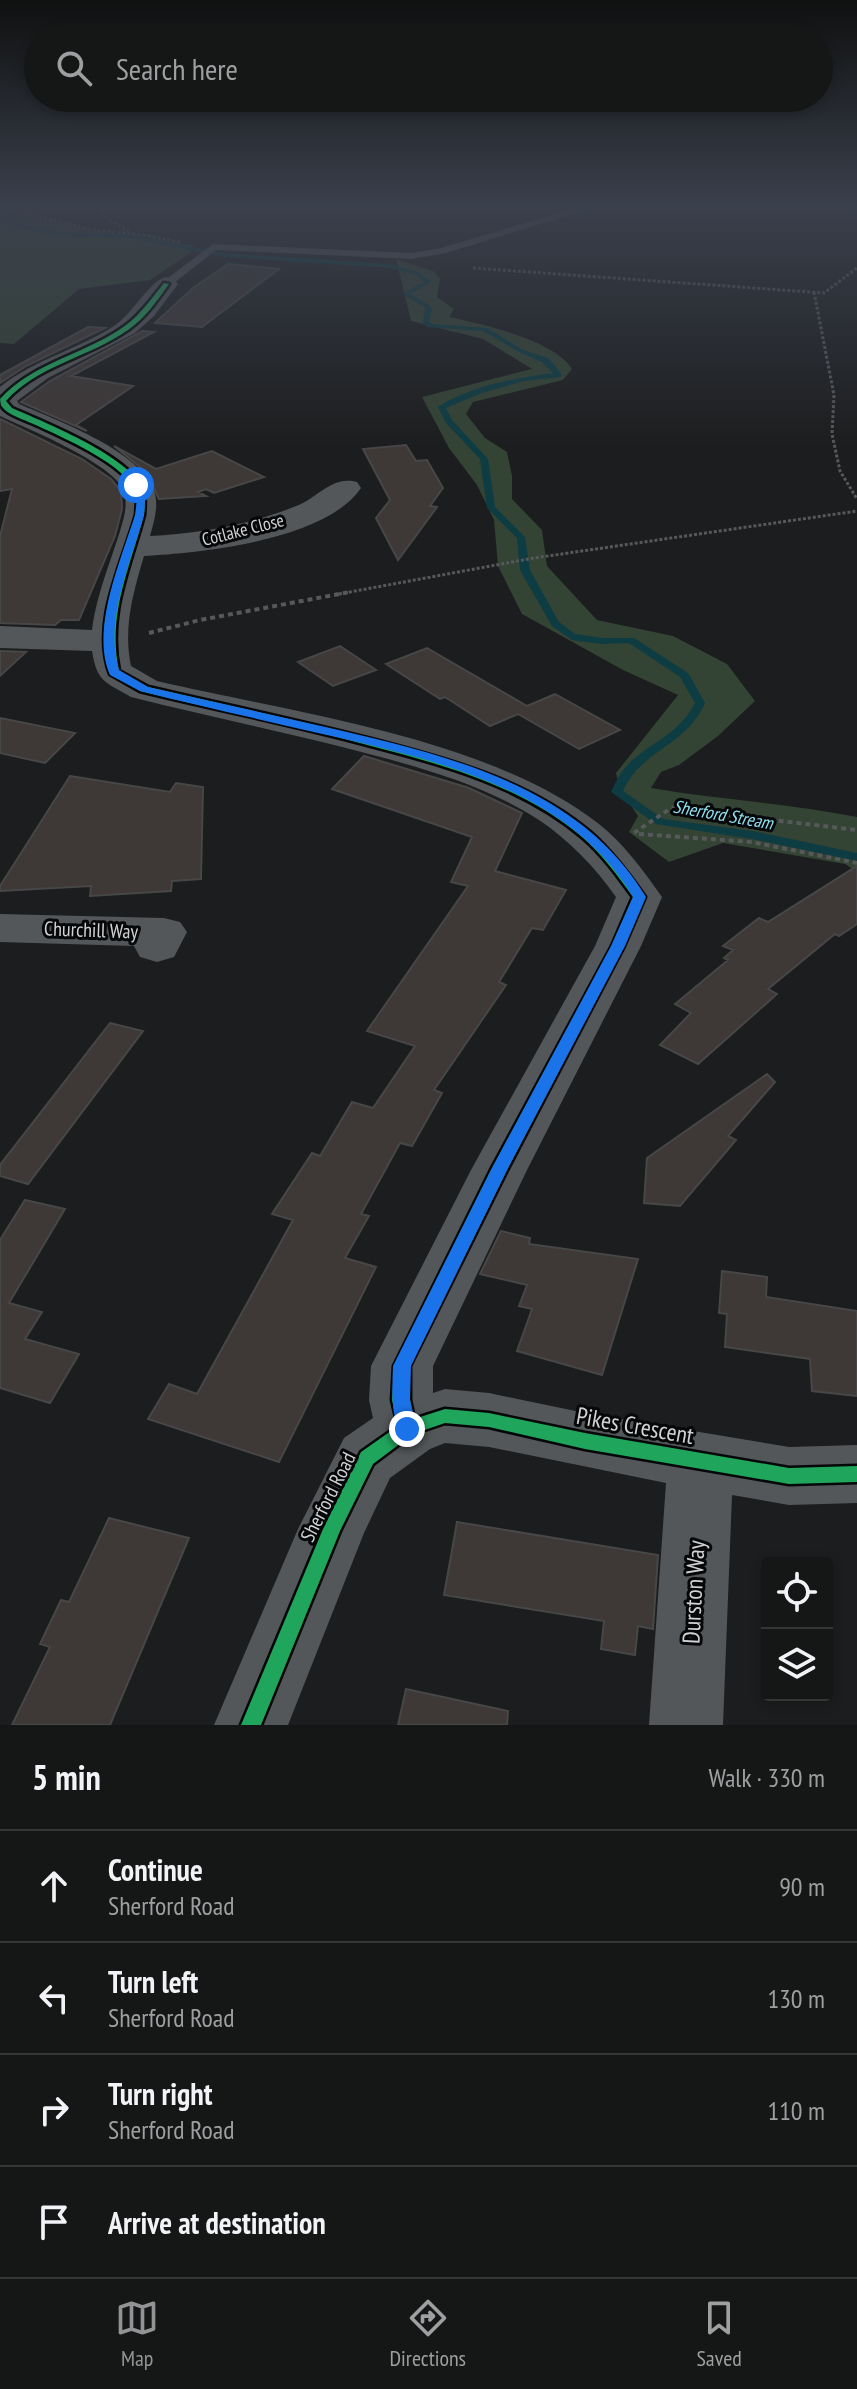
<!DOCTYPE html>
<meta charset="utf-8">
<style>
body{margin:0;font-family:"PT Sans Narrow",sans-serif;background:#1e1f1f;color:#f1f3f6}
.controls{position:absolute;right:24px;bottom:24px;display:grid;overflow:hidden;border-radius:8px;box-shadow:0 4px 12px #0003}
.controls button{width:72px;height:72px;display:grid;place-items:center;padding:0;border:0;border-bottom:2px solid #343535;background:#151616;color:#f1f3f6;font:40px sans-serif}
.stop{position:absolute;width:24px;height:24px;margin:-18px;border:6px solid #1a73e8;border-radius:50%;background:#fff}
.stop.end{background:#1a73e8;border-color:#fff;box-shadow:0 2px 8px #0008}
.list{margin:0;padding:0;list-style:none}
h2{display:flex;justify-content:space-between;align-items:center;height:104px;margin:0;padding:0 32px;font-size:34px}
h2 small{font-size:26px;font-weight:400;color:#9d9fa1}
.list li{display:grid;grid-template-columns:52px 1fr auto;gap:24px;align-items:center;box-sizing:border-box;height:112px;padding:0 32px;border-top:2px solid #343535}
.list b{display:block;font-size:30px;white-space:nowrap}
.list p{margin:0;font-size:26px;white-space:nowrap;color:#9d9fa1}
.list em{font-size:26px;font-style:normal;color:#9d9fa1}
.icon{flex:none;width:44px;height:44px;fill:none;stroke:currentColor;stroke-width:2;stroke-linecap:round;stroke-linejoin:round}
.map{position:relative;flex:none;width:857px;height:1725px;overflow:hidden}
.search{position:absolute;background:#151616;box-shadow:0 4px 12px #0003;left:24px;right:24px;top:24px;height:88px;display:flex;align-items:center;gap:20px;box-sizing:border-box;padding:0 28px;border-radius:44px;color:#9d9fa1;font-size:30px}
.sheet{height:552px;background:#151616}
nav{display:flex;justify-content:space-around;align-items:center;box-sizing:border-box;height:112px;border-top:2px solid #343535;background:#151616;font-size:22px;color:#9d9fa1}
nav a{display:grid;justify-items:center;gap:4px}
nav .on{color:#929394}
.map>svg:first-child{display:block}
.green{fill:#334334}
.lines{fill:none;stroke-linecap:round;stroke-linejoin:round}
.stream{fill:#0d3c43;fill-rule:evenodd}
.building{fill:#3e3837;stroke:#474747;stroke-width:2}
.path-far1{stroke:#56585a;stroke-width:3;stroke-dasharray:3 2;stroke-linecap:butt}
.path{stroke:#56585a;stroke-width:4;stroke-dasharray:5 4;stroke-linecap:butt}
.lane{fill:#54575a;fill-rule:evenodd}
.street{fill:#54575a;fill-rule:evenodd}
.cycleway-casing{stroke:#060708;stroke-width:5}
.cycleway{fill:#20a55d;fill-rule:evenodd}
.route{fill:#1a73e8}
.labels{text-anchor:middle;stroke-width:6;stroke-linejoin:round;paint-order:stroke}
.far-street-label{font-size:18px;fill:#d1d2d4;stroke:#060708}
.far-water-label{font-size:18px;font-style:italic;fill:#90e3f2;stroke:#060708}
.street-label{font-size:20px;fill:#d1d2d4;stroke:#060708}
.near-street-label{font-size:24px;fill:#d1d2d4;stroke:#060708}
</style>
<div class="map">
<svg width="857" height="1725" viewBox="0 0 857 1725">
<rect width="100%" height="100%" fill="#1c1d1e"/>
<path class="green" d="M 0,212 L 89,230 L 191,245 L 197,248 L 150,280 L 79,289 L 14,344 L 0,343 Z
M 396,259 L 433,271 L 440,279 L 437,297 L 454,309 L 449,317 C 482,324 554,340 572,369 L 563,380 L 473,402 L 466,414 L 485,438 L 507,452 L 512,476 L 512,499 L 542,530 L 547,566 L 597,620 L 673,636 L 727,664 L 755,701 L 718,736 L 679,765 L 661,772 L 651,788 C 720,800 789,803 857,817 L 857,872 L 845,864 L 723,843 L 669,862 L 629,832 L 638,816 L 620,789 L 616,773 L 678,695 L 623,670 L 522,614 L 498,566 L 494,520 L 477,485 L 449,448 L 422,397 L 532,369 L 483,339 L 411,321 Z"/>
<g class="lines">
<path class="stream" d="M 0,219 L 58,232 L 128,234 L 224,253 L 390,264 L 420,273 L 431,282 L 410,294 L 429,305 L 432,309 L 429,322 L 432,324 L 487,328 L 523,350 L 548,358 L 561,373 L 561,377 L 524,381 L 482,393 L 446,408 L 452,420 L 488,459 L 495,507 L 525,537 L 530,570 L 559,622 L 575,634 L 602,638 L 634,638 L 688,673 L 705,703 C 685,747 641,750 623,791 L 663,819 L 752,831 L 857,853 L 857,861 L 752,839 L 656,824 L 611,792 C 615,784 618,776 624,769 C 646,743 678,737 695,703 L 680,677 L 629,643 L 602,644 L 572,640 L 552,626 L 520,570 L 517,538 L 487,508 L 480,459 L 446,423 L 438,407 C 471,386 515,378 553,373 L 542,362 L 519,352 L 483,331 L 428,327 L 423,323 L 425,307 L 402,294 L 424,282 L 416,275 L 390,268 L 224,257 L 128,238 L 58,236 L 0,223 Z"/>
</g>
<path class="building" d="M 228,264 L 279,269 L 202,327 L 155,323 L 193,288 Z
M 88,327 L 105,328 L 26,366 L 0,383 L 0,375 Z
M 142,331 L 154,332 L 71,376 L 133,386 L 76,425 L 87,431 L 21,402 L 50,381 Z
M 0,419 L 82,459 L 111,479 L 121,491 L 122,509 L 115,536 L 79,620 L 61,620 L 55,625 L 0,623 L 0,536 L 12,489 L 0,491 Z
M 406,445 L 416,461 L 427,460 L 443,488 L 430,506 L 437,507 L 398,560 L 376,518 L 390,500 L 363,449 Z
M 114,446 L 156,469 L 212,451 L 264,477 L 214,493 L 206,489 L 198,492 L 206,496 L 159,499 L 146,472 Z
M 340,646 L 376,670 L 333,686 L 298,662 Z
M 427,648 L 527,706 L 555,694 L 620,730 L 579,749 L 518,714 L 490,726 L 445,697 L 440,699 L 386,664 Z
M 0,651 L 26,652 L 0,676 Z
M 0,718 L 75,733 L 45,763 L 0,753 Z
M 364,756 L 469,788 L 522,813 L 495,871 L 566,890 L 543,930 L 532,928 L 499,982 L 506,985 L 434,1090 L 442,1093 L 412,1146 L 400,1143 L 361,1214 L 369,1216 L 345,1258 L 376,1267 L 279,1462 L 148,1419 L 169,1384 L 197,1394 L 293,1220 L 272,1214 L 312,1153 L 320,1156 L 352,1102 L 373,1108 L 415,1046 L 367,1031 L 468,886 L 451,882 L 472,837 L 332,789 Z
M 70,776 L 170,792 L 176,783 L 203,787 L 201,879 L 172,881 L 171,891 L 90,896 L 91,886 L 0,891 L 0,886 Z
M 857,866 L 857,924 L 839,936 L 835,934 L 768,989 L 777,994 L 698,1064 L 660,1045 L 691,1013 L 675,1004 L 728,960 L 724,958 L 733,950 L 723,946 L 759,918 L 768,922 Z
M 110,1023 L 143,1031 L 28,1184 L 0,1176 L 0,1165 Z
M 767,1074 L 775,1082 L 728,1136 L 736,1140 L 680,1206 L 644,1203 L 647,1158 Z
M 25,1200 L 65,1209 L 9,1303 L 42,1312 L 25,1339 L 79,1354 L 50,1403 L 0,1388 L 0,1240 Z
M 501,1231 L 530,1238 L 529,1244 L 638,1259 L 602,1375 L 517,1351 L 532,1309 L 519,1306 L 527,1285 L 480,1274 Z
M 722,1271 L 767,1277 L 766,1297 L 857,1311 L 857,1396 L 812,1391 L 810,1359 L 725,1347 L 727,1314 L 719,1313 Z
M 109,1518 L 189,1538 L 110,1725 L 12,1725 L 50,1647 L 40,1644 L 61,1600 L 69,1602 Z
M 457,1522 L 658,1555 L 653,1629 L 638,1626 L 635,1655 L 601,1649 L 604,1621 L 444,1595 Z
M 406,1689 L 508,1711 L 507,1725 L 398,1725 Z"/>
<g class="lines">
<path class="path-far1" d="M 96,205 L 108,219 L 129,231
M 0,208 L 89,229 L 143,235
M 143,235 L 180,242
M 473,268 L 824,293 L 857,268
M 814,292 L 834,395 L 832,434 L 840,471 L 857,499
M 339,594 L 534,558 L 857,511"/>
<path class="path" d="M 149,633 L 200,620 L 350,592
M 634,833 L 671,808 L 857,830
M 639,834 L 752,842 L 857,863"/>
<path class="lane" d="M 585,205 L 602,205 L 446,253 L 412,259 L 216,250 L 170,286 L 160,284 L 213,244 L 412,253 L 441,248 Z"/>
<path class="street" d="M 166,277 L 174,279 L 178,284 L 154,316 L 135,333 L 48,378 L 17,401 L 19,404 C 56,420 136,449 153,488 C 160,504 154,521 150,536 C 200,533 250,525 296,506 C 318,498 332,475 357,482 L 361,488 C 326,540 202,553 144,556 C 133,593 123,628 131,666 L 157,681 C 293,713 487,737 599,824 C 624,844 643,870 662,897 L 641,946 L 527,1170 L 433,1366 L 433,1393 L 445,1389 L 489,1393 L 585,1413 L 789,1447 L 857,1445 L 857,1503 L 789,1505 L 732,1495 L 723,1725 L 649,1725 L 666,1483 L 489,1447 L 445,1443 L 430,1449 L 390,1478 L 364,1533 L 288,1725 L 214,1725 L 298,1529 L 344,1438 L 373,1418 L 369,1400 L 371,1366 L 471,1170 L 595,946 L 616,897 C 595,867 570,841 539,820 C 488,787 427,769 369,754 C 290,733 210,717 131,697 C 105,682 97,682 92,651 L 0,648 L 0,626 L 92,630 C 97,590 114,555 124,517 C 126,508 127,495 122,487 C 106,461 29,429 0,416 L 0,387 C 35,359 80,349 117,324 C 133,312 150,281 166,277 Z
M 0,914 L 164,918 L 180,922 L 187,932 L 174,957 L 157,962 L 140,957 L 134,946 L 0,942 Z"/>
<defs>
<path id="cycleway" d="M 164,283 L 169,284 C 157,301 145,318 128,330 C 90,357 38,365 6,401 L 12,408 C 46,423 121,453 140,484 C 146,494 145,505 144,515 C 130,568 107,614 119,671 L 148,687 C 225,705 302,721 379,741 C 452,760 531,782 590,832 C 612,851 629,874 645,897 L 624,946 L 507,1170 L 410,1366 L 410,1400 L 414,1419 L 445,1409 L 489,1413 L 585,1433 L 789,1468 L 857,1466 L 857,1482 L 789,1484 L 585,1449 L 489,1427 L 445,1423 L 413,1434 L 373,1464 L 340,1531 L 261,1725 L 241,1725 L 323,1529 L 361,1452 L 398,1426 L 392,1400 L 394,1366 L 491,1170 L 612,946 L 633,897 C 617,875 602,854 582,837 C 523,787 445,765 371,746 C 295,725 217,710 140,691 L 110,674 C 91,623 122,564 136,515 C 137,505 138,493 132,485 C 116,461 64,438 38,426 C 28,421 13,417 5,410 C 0,405 1,405 0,399 C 33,362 87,354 126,325 C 141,314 152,298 164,283 Z"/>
</defs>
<use href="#cycleway" class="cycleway-casing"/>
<use href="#cycleway" class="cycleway"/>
</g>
<linearGradient id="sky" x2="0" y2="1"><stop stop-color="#0f1010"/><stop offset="0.46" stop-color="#3a404c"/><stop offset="1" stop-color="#3a404c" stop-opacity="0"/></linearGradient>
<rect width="857" height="447" fill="url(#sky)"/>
<path class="route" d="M 136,482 C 147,488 145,504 144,515 C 130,564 104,620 119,670 L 148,687 C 206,700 263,713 321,726 C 441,754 578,783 646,897 L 625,946 L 507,1170 L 411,1366 L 410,1400 L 417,1429 L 414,1435 L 400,1435 C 391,1413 392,1390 393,1366 L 491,1170 L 611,946 L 633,897 C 569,788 432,759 318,733 C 259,719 199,706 140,691 L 110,675 C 90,630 121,560 135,515 L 137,500 L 131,485 Z"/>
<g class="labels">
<g class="far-street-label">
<text transform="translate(243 530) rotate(-14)" y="6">Cotlake Close</text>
</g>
<g class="far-water-label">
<text transform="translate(723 815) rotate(10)" y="6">Sherford Stream</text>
</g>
<g class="street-label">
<text transform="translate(91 930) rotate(2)" y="7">Churchill Way</text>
<text transform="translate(328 1497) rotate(-63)" y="7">Sherford Road</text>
</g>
<g class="near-street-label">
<text transform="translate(635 1426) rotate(10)" y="8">Pikes Crescent</text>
<text transform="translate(694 1592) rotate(-87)" y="8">Durston Way</text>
</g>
</g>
</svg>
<div class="controls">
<button><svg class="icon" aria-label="locate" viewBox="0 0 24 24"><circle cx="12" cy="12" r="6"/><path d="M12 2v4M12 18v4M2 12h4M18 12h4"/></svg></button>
<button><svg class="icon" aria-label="layers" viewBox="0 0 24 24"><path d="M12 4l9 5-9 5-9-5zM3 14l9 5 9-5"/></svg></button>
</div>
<div class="stop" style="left:136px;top:485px"></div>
<div class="stop end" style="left:407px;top:1429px"></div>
<div class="search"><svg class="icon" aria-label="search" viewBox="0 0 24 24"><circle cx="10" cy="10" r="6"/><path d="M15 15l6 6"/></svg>Search here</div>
</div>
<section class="sheet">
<h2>5 min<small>Walk · 330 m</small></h2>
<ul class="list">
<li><svg class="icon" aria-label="ahead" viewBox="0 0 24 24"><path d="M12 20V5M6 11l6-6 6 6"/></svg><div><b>Continue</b><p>Sherford Road</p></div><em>90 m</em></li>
<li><svg class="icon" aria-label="left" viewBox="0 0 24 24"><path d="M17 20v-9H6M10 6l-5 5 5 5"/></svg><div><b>Turn left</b><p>Sherford Road</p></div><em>130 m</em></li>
<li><svg class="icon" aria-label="right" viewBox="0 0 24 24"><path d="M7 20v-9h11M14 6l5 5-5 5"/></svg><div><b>Turn right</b><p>Sherford Road</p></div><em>110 m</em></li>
<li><svg class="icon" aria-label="arrive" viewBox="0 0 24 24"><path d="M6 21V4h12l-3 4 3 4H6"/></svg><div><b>Arrive at destination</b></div></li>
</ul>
</section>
<nav>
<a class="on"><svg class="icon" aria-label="map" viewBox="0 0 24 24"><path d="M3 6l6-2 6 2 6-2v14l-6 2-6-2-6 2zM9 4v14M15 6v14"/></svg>Map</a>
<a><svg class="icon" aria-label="directions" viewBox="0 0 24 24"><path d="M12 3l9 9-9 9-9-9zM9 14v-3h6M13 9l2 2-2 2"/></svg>Directions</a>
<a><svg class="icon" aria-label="saved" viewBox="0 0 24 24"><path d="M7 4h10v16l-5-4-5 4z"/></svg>Saved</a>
</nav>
